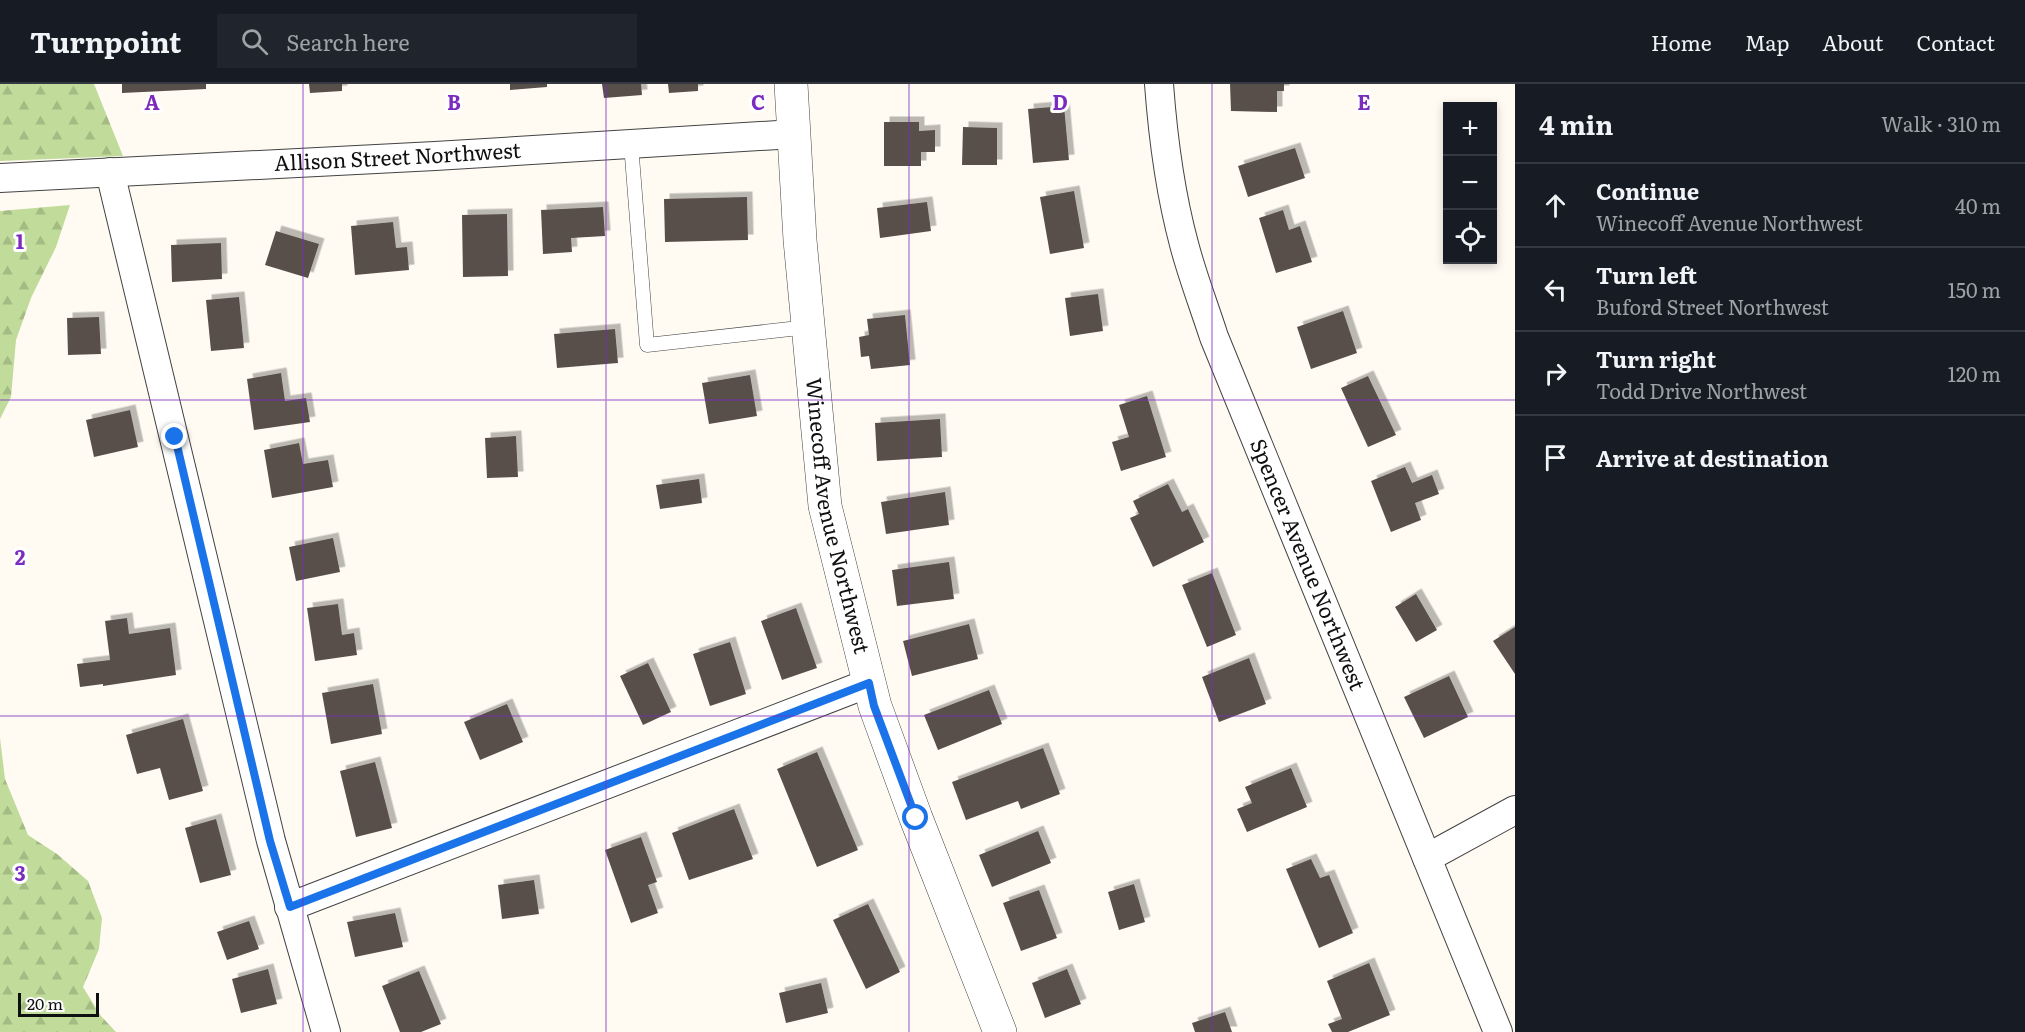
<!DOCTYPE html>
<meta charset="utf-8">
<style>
body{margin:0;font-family:Literata,serif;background:#20242c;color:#f1f3f6}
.controls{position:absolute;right:18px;top:18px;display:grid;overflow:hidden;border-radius:0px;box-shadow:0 3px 9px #0003}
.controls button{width:54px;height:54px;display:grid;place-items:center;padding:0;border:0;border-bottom:2px solid #363941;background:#171b24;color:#f1f3f6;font:30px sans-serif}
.scale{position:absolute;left:18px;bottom:15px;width:81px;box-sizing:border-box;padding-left:6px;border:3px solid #101010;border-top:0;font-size:16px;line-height:21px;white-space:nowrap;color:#101010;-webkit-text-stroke:4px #fff;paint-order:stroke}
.stop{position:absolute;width:18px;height:18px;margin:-14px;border:4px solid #1a73e8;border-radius:50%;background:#fff}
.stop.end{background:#1a73e8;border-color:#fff;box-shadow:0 2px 6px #0008}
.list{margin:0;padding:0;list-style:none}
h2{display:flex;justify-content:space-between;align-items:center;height:78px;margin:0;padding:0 24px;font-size:26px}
h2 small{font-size:20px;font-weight:400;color:#9ea1a6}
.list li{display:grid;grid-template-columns:39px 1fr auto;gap:18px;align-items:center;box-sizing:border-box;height:84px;padding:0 24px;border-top:2px solid #363941}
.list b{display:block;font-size:22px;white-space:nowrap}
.list p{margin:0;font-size:20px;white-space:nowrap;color:#9ea1a6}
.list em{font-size:20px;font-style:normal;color:#9ea1a6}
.icon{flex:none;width:33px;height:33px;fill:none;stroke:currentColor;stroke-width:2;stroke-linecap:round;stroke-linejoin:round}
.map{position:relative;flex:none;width:1515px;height:948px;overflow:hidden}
header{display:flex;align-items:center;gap:36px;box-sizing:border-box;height:84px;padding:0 30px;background:#171b24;border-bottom:2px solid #363941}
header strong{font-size:28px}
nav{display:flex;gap:33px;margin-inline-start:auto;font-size:21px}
.search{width:420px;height:54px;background:#20242c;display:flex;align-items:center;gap:15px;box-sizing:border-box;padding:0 21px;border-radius:0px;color:#9ea1a6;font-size:22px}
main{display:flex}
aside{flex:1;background:#171b24}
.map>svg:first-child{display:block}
.forest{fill:url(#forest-firs)}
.building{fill:#594f4c;filter:url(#shadow)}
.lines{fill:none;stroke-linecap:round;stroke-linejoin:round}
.service-casing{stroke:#434343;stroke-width:15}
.minor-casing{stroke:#434343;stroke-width:30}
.tertiary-casing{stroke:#434343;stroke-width:34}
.service{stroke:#fff;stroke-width:14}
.minor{stroke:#fff;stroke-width:28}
.tertiary{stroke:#fff;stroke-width:33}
.route{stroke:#1a73e8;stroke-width:8}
.grid{fill:none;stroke:#7b2cbf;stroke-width:1.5;stroke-opacity:0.55}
.labels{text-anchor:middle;stroke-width:6;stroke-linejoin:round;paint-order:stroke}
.street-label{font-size:21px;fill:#101010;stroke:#fff}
.grid-label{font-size:20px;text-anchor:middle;font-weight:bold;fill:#7b2cbf;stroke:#fff;stroke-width:6;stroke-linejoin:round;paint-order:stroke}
</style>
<header>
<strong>Turnpoint</strong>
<div class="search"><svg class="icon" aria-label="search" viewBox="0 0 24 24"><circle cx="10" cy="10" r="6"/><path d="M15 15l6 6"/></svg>Search here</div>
<nav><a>Home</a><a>Map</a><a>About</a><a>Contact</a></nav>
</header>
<main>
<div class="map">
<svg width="1515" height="948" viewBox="0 0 1515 948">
<defs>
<pattern id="forest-firs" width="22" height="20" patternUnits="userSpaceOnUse" patternTransform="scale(1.5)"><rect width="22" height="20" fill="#c0db9a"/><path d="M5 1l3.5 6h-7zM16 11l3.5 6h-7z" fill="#a4bb84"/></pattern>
<filter id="shadow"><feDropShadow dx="5.5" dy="-5.5" stdDeviation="0" flood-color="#0004"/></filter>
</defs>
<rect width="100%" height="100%" fill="#fffbf3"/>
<path class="forest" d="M 0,0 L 94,0 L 123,72 L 0,77 Z
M 70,121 L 56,163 L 31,214 L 16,256 L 11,313 L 0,335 L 0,127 Z
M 0,654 L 5,695 L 28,751 L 57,770 L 88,797 L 102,834 L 99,865 L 83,903 L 101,932 L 116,948 L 0,948 Z"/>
<path class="building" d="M 122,0 L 206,0 L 206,5 L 122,9 Z
M 309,0 L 342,0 L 342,7 L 310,9 Z
M 510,0 L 547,0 L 547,3 L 510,6 Z
M 602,0 L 641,0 L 642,11 L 604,14 Z
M 668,0 L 698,0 L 698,7 L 669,9 Z
M 1230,0 L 1284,0 L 1284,7 L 1277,7 L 1277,28 L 1231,27 Z
M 1064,22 L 1069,76 L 1033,79 L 1028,25 Z
M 884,38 L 919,38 L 919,47 L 935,46 L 935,68 L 921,68 L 921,82 L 884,82 Z
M 963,43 L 997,44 L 997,81 L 962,81 Z
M 1295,64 L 1305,94 L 1248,113 L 1238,82 Z
M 1074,107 L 1084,164 L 1050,170 L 1040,113 Z
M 747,113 L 748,156 L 665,158 L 664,115 Z
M 927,118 L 931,147 L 880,154 L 877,124 Z
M 603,123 L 605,152 L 571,154 L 572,168 L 543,170 L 541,126 Z
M 1283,126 L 1289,146 L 1300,142 L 1312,178 L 1276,189 L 1259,134 Z
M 507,130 L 508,192 L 463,193 L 462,131 Z
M 393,138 L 396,164 L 407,163 L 409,186 L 355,191 L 351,142 Z
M 276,147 L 319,160 L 308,194 L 265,181 Z
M 221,159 L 222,195 L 172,198 L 171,161 Z
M 1098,210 L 1103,247 L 1070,252 L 1065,214 Z
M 239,213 L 244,264 L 211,267 L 206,216 Z
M 1343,227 L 1357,269 L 1311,285 L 1297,243 Z
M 905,231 L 910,281 L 871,285 L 869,272 L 861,273 L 859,253 L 869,251 L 867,235 Z
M 99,233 L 101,270 L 68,271 L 67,234 Z
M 615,245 L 618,279 L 557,284 L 554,250 Z
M 281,289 L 285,317 L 306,314 L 310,338 L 254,346 L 247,295 Z
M 750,291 L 757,332 L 709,340 L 702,299 Z
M 1368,292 L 1396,351 L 1368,363 L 1341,304 Z
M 1147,312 L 1166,373 L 1121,387 L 1112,358 L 1129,353 L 1119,321 Z
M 130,326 L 138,363 L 94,373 L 86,336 Z
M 940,335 L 942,373 L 877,377 L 875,339 Z
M 516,352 L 518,393 L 487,394 L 485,354 Z
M 299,359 L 303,380 L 328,376 L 333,403 L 272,414 L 264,366 Z
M 1405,383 L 1412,399 L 1432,391 L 1439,410 L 1415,419 L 1421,436 L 1391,448 L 1371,397 Z
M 699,395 L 702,419 L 660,425 L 656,401 Z
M 1168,400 L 1182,428 L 1188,425 L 1204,458 L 1153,483 L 1130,434 L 1139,430 L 1133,417 Z
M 945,408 L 949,441 L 886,450 L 881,418 Z
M 333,454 L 340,488 L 296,497 L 289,463 Z
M 949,478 L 954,515 L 897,522 L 892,486 Z
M 1212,489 L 1236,551 L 1207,563 L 1182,501 Z
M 1416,510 L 1437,546 L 1416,558 L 1395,523 Z
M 338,520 L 342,551 L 354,549 L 357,571 L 315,577 L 307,524 Z
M 796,524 L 817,584 L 782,596 L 761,537 Z
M 127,534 L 129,550 L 170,544 L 176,591 L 103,602 L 103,600 L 80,603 L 77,580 L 110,576 L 105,537 Z
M 969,540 L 978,575 L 912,592 L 903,557 Z
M 1515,543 L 1515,590 L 1493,557 Z
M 730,558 L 746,610 L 710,622 L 693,570 Z
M 1249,574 L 1266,620 L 1219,638 L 1202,593 Z
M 648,579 L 671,628 L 643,641 L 620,592 Z
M 1449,592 L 1468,633 L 1424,654 L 1404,613 Z
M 373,600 L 382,650 L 331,660 L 322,609 Z
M 989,606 L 1002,640 L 938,666 L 924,631 Z
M 507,620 L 523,658 L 480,676 L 464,638 Z
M 183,635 L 203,707 L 169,716 L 160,684 L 137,690 L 126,651 Z
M 1043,664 L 1060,710 L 1021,725 L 1018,717 L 966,736 L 952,698 Z
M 817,668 L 858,766 L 817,783 L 777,685 Z
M 375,678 L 392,744 L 356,753 L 340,687 Z
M 1291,684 L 1307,723 L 1247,748 L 1237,725 L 1252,719 L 1245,703 Z
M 734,725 L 753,775 L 689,796 L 672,749 Z
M 216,735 L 231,791 L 200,799 L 185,744 Z
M 1038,747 L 1051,779 L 992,803 L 979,771 Z
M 641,753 L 657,798 L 648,801 L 658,829 L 631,839 L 605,766 Z
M 1311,775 L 1320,794 L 1329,791 L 1353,849 L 1319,864 L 1286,785 Z
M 534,796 L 539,830 L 502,835 L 498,801 Z
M 1134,800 L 1145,838 L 1119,846 L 1108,808 Z
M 1039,806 L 1057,854 L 1021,867 L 1003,819 Z
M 868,820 L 900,888 L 866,905 L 833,836 Z
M 395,829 L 403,863 L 355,873 L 347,838 Z
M 249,837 L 259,865 L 227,876 L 217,848 Z
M 1369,879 L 1390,931 L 1348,948 L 1332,948 L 1328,940 L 1342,935 L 1327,897 Z
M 268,885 L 277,920 L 241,929 L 232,895 Z
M 1067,885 L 1081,920 L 1045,934 L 1032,899 Z
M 419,887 L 441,940 L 421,948 L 400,948 L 382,902 Z
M 821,899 L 828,929 L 786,939 L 779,909 Z
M 1225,928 L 1232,948 L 1195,948 L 1192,939 Z"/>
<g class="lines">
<defs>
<path id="service" d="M 631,60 L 647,261 L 808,243"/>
<g id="minor">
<path id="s1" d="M 1159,0 C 1163,54 1170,108 1184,160 C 1192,191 1204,222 1214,253 L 1498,948"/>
<path d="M 110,88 L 271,757 L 326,948"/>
<path id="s2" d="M 0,94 L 435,72 L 794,50"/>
<path d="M 1427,774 L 1515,726"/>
<path d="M 289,823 L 869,599"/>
</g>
<g id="tertiary">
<path id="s3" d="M 791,0 L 800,156 L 825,422 L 875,622 L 916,734 L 1000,948"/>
</g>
</defs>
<use href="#service" class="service-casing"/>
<use href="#minor" class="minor-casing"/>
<use href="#tertiary" class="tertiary-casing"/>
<use href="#service" class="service"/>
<use href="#minor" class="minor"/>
<use href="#tertiary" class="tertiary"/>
</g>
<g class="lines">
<path class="route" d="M 175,353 L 270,757 L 290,823 L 869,599 L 874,622 L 916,734"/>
</g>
<path class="grid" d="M 303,0 L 303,948M 606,0 L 606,948M 909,0 L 909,948M 1212,0 L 1212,948M 0,316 L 1515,316M 0,632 L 1515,632"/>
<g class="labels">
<g class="street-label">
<text dy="7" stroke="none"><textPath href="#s2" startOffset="398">Allison Street Northwest</textPath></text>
<text dy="7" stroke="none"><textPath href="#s3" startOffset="435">Winecoff Avenue Northwest</textPath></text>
<text dy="7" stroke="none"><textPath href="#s1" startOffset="506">Spencer Avenue Northwest</textPath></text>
</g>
</g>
<g class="grid-label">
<text x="152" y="26">A</text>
<text x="454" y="26">B</text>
<text x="758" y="26">C</text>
<text x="1060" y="26">D</text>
<text x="1364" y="26">E</text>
<text x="20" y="165">1</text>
<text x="20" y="481">2</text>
<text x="20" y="797">3</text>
</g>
</svg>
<div class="controls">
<button>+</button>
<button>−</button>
<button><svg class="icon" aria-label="locate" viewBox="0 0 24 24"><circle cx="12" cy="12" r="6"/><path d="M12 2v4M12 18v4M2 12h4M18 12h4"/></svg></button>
</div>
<div class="scale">20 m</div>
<div class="stop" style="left:916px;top:734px"></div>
<div class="stop end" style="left:175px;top:353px"></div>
</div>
<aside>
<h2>4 min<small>Walk · 310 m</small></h2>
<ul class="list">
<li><svg class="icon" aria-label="ahead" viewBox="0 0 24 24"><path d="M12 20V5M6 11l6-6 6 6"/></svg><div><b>Continue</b><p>Winecoff Avenue Northwest</p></div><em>40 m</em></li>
<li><svg class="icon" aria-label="left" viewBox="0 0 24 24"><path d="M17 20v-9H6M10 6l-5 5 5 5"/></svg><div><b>Turn left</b><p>Buford Street Northwest</p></div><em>150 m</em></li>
<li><svg class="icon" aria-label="right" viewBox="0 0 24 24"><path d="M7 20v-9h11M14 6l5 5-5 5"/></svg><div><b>Turn right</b><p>Todd Drive Northwest</p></div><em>120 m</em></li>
<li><svg class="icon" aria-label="arrive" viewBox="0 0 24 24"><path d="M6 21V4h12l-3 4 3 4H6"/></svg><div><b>Arrive at destination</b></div></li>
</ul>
</aside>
</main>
